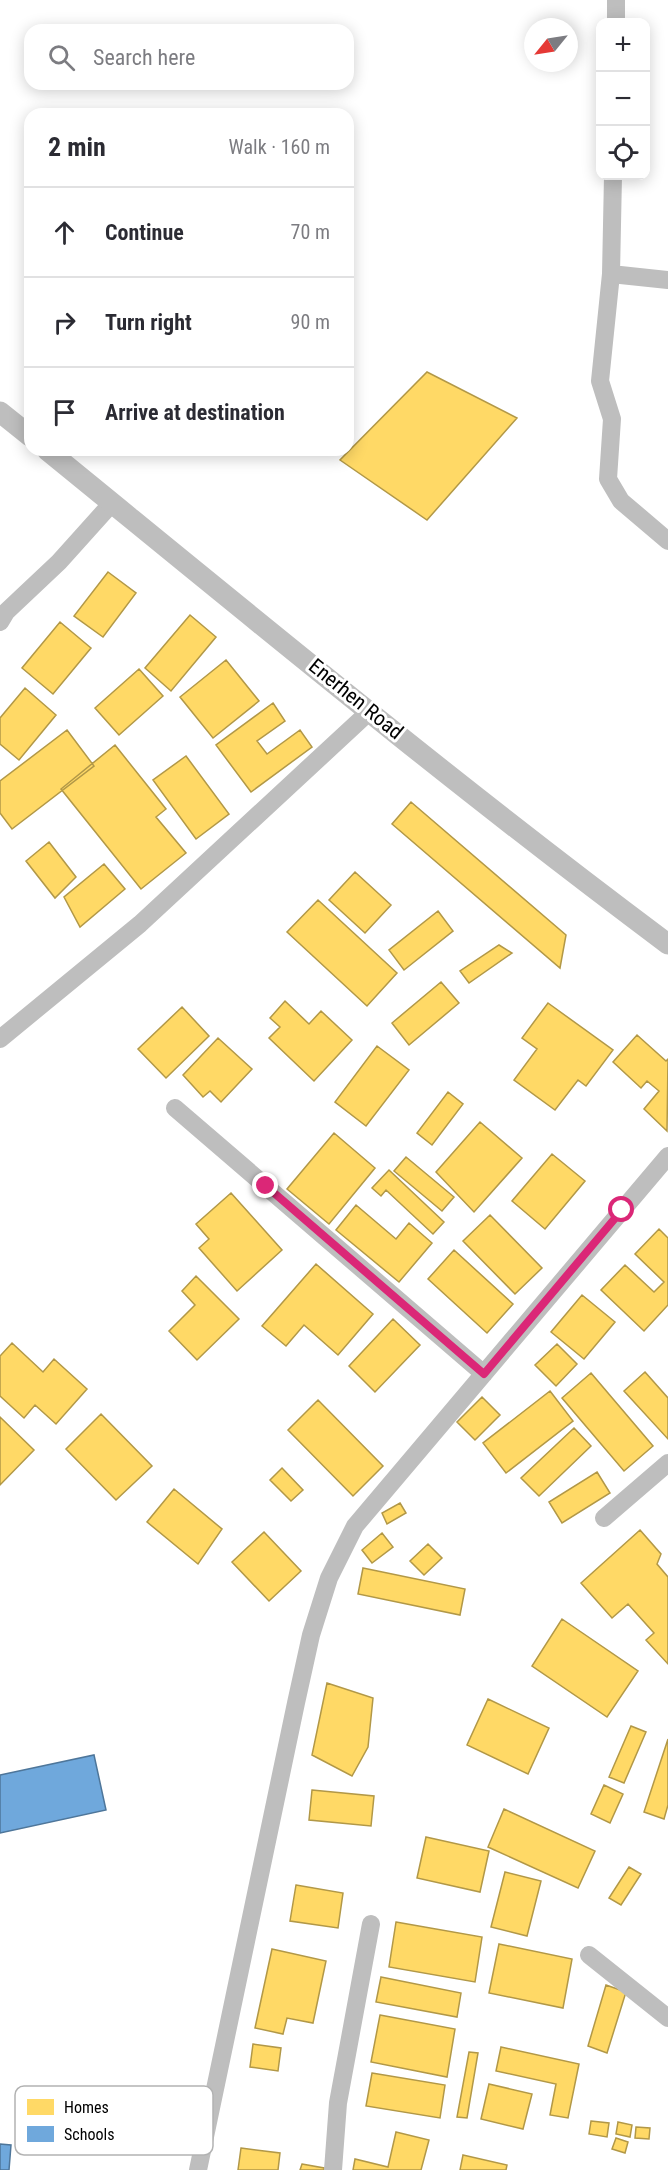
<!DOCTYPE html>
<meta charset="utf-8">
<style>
body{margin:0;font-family:"Roboto Condensed",sans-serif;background:#f2f2f3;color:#2b2b33}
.controls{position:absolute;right:18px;top:18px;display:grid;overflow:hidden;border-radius:12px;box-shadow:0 3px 15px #0003}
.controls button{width:54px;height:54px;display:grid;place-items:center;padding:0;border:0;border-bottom:2px solid #e1e1e2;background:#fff;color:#2b2b33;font:30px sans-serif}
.compass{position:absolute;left:524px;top:18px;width:54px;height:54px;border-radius:50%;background:#fff;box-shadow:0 3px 15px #0003;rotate:240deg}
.stop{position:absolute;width:18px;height:18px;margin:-14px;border:4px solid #db2777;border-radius:50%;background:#fff}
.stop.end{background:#db2777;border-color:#fff;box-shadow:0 2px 6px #0008}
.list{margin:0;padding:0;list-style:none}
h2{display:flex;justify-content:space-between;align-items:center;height:78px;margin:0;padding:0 24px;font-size:26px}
h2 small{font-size:20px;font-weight:400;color:#7c7c81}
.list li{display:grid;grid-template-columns:39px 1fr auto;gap:18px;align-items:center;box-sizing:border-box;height:90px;padding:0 24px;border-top:2px solid #e1e1e2}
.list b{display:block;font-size:22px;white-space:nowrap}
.list em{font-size:20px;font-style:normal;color:#7c7c81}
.icon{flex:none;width:33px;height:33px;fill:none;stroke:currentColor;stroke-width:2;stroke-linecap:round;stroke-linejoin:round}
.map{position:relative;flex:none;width:668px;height:2170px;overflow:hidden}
.search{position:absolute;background:#fff;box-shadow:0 3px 15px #0003;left:24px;top:24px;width:330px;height:66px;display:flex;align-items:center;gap:15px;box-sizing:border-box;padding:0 21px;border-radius:18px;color:#7c7c81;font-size:22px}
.panel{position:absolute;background:#fff;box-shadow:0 3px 15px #0003;left:24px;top:108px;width:330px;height:348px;border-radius:18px}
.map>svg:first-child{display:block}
.homes{fill:#ffd966;stroke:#b29847;stroke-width:1.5}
.schools{fill:#6fa8dc;stroke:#4e769a;stroke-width:1.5}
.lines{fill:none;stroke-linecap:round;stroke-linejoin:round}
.minor{stroke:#bebebe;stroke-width:18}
.tertiary{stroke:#bebebe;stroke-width:21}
.route{stroke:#db2777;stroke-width:8}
.labels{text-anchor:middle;stroke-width:6;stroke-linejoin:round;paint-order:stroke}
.street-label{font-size:21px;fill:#000;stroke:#fff}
.key{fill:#fff;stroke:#b2b2b2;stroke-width:1.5}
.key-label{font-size:16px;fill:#000}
</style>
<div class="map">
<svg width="668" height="2170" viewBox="0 0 668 2170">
<rect width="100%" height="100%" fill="#fff"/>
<path class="homes" d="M 427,372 L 517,418 L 427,520 L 340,460 Z
M 108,572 L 136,593 L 103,637 L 74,616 Z
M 190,615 L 216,637 L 171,691 L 145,668 Z
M 60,622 L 91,648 L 53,694 L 22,668 Z
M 226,660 L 259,701 L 213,738 L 180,697 Z
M 139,669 L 163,696 L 119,735 L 95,708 Z
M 25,688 L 56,715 L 19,760 L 0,744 L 0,718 Z
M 273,703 L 285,721 L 257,741 L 267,754 L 300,730 L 312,747 L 251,792 L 216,745 Z
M 67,730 L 94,766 L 12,829 L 0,813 L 0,781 Z
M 115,745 L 166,809 L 156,817 L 186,853 L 141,889 L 61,789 Z
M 186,756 L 229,814 L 196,839 L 153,780 Z
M 411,802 L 566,935 L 560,968 L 392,824 Z
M 49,842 L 76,877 L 55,898 L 26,861 Z
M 104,864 L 125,889 L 80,927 L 64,897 Z
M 355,872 L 391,905 L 365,933 L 329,900 Z
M 318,900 L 397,973 L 367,1006 L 287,932 Z
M 438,911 L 453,931 L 404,970 L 389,950 Z
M 499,945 L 512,953 L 469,983 L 460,971 Z
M 441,982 L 459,1003 L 409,1045 L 392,1023 Z
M 285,1001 L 309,1024 L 321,1011 L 352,1040 L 314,1081 L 269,1038 L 280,1027 L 270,1018 Z
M 548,1003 L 613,1050 L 586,1086 L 578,1080 L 555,1110 L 514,1080 L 537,1049 L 522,1038 Z
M 182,1007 L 209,1036 L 166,1078 L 138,1049 Z
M 637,1035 L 666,1061 L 668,1059 L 667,1131 L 644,1109 L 659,1091 L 647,1081 L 641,1088 L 613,1062 Z
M 218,1038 L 252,1069 L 221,1102 L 210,1091 L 203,1097 L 183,1075 Z
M 377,1046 L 409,1070 L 366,1126 L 335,1102 Z
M 448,1092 L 463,1104 L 432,1145 L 417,1133 Z
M 480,1122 L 522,1158 L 474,1212 L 436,1172 Z
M 334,1133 L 375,1168 L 329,1224 L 287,1189 Z
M 552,1154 L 585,1181 L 545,1229 L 512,1201 Z
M 406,1157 L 454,1197 L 442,1211 L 394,1171 Z
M 389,1170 L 444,1222 L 433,1234 L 386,1190 L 381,1196 L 372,1188 Z
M 231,1193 L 282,1250 L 237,1291 L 199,1248 L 209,1239 L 196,1224 Z
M 356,1205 L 396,1239 L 409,1223 L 432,1243 L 399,1282 L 336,1230 Z
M 490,1215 L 542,1268 L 515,1294 L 463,1241 Z
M 659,1229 L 668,1238 L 668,1305 L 644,1331 L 601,1290 L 625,1265 L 654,1292 L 664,1282 L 635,1254 Z
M 454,1250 L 513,1304 L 487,1333 L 428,1279 Z
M 316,1264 L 373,1314 L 338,1355 L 304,1325 L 286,1346 L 262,1326 Z
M 196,1276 L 239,1319 L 197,1360 L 169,1331 L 195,1305 L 182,1291 Z
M 582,1295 L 615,1322 L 584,1359 L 551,1332 Z
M 393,1319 L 420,1345 L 375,1392 L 349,1366 Z
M 12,1343 L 43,1372 L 54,1359 L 87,1389 L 56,1424 L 35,1405 L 24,1418 L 0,1396 L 0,1356 Z
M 557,1344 L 577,1364 L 556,1386 L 535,1365 Z
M 645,1372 L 668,1398 L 668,1439 L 624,1391 Z
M 591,1373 L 653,1446 L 624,1471 L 562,1398 Z
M 550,1391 L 573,1421 L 506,1473 L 483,1443 Z
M 482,1397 L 500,1415 L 475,1440 L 457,1422 Z
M 318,1400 L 383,1466 L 353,1496 L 288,1430 Z
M 101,1414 L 152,1466 L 116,1500 L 66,1449 Z
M 0,1417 L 34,1450 L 0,1485 Z
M 574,1428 L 591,1446 L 539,1496 L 521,1478 Z
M 282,1468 L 303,1490 L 291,1501 L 270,1480 Z
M 597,1472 L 610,1493 L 562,1523 L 549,1502 Z
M 174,1489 L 222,1529 L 198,1564 L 147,1522 Z
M 400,1503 L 406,1513 L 387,1524 L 382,1513 Z
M 640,1530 L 661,1554 L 657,1564 L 668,1577 L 668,1664 L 646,1640 L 654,1633 L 628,1604 L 612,1618 L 581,1583 Z
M 264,1532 L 301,1571 L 269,1601 L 232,1562 Z
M 382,1533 L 393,1547 L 372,1563 L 362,1550 Z
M 428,1544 L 442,1558 L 424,1575 L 410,1561 Z
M 363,1568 L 465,1589 L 460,1615 L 358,1594 Z
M 562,1619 L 638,1671 L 607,1717 L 532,1666 Z
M 327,1683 L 373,1698 L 368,1747 L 352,1776 L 312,1755 Z
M 488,1699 L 549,1728 L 528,1774 L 467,1745 Z
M 631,1726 L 646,1732 L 624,1783 L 609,1777 Z
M 668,1739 L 668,1805 L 664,1819 L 644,1812 Z
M 604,1785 L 623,1794 L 610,1823 L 591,1814 Z
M 312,1790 L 374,1796 L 371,1826 L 309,1820 Z
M 504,1809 L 595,1851 L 578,1888 L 488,1847 Z
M 426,1837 L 489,1851 L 480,1892 L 417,1878 Z
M 629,1867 L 641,1874 L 621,1905 L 609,1898 Z
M 505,1872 L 541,1881 L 527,1936 L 491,1927 Z
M 296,1885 L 343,1893 L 338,1928 L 290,1921 Z
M 396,1922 L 482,1937 L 475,1982 L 389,1967 Z
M 499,1944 L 572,1959 L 563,2008 L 489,1993 Z
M 272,1949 L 326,1961 L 313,2023 L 287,2018 L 283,2034 L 255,2028 Z
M 381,1977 L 461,1993 L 457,2017 L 376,2002 Z
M 606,1985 L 626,1992 L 607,2053 L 588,2046 Z
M 380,2015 L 455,2029 L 447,2077 L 371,2062 Z
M 253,2044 L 281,2048 L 278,2071 L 250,2067 Z
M 501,2047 L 579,2064 L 568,2118 L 550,2115 L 556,2084 L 496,2071 Z
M 469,2052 L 478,2053 L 467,2118 L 457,2117 Z
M 372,2073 L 445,2085 L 440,2118 L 366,2106 Z
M 489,2084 L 532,2094 L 523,2129 L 481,2119 Z
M 591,2121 L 609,2123 L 607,2137 L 589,2134 Z
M 618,2122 L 632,2125 L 630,2137 L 616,2134 Z
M 636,2127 L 650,2128 L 649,2139 L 635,2138 Z
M 396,2132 L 429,2140 L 421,2170 L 353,2170 L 355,2159 L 388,2167 Z
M 616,2138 L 628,2142 L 625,2153 L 612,2149 Z
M 241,2148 L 280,2153 L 278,2170 L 238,2170 Z
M 463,2155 L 507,2165 L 506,2170 L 460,2170 Z
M 302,2164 L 324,2168 L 324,2170 L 300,2170 Z"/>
<path class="schools" d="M 94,1755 L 106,1810 L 0,1833 L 0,1775 Z
M 0,2144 L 11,2145 L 9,2170 L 0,2170 Z"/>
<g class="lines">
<path class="minor" d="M 616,22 L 616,0
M 613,176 L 611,274 L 600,381 L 612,419 L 608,479 L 621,501 L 668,541
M 611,274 L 668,280
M 0,622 L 6,612 L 59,562 L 112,503
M 0,1039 L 140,924 L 370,711
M 175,1108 L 484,1374
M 604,1518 L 668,1463
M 589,1955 L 668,2018
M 198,2170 L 296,1703 L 311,1635 L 329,1578 L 355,1526 L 668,1156
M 333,2170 L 338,2103 L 371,1924"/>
<path class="tertiary" d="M 0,412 L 30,436
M 47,450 C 252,617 456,786 668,944"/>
</g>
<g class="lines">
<path class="route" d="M 266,1186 L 484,1374 L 622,1210"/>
</g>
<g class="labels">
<g class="street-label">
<text transform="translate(356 699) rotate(39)" y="7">Enerhen Road</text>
</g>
</g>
<rect x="15" y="2086" width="198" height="69" rx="9" class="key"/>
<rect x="27" y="2099" width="27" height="16" fill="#ffd966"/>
<rect x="27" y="2126" width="27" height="16" fill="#6fa8dc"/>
<g class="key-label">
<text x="64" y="2113">Homes</text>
<text x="64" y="2140">Schools</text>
</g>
</svg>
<div class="controls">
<button>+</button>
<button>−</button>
<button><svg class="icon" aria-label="locate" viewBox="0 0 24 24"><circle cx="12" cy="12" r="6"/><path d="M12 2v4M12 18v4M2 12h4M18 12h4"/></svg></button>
</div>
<svg class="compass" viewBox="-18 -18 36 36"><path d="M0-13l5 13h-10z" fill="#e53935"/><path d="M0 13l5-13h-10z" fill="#7c7c81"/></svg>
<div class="stop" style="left:622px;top:1210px"></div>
<div class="stop end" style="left:266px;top:1186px"></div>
<div class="search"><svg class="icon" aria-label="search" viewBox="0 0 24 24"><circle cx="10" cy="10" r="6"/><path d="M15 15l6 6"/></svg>Search here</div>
<section class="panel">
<h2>2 min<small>Walk · 160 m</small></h2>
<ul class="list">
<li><svg class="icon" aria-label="ahead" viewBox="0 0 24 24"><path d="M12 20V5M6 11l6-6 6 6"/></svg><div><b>Continue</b></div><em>70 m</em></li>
<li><svg class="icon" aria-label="right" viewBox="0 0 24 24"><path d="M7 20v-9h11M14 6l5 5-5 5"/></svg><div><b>Turn right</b></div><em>90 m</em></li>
<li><svg class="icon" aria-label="arrive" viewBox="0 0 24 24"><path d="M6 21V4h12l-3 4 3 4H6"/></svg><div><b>Arrive at destination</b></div></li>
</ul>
</section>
</div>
